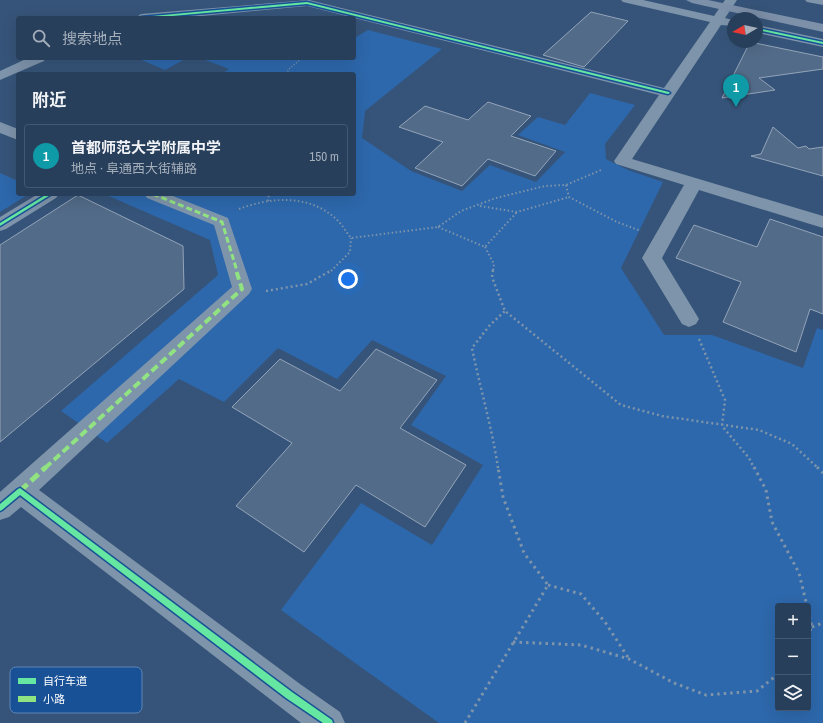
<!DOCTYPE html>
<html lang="zh">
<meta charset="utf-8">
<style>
body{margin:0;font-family:"Archivo Narrow","Noto Sans SC",sans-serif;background:#344a64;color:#f1f3f6}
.controls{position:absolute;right:12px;bottom:12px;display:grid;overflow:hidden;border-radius:4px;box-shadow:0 4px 16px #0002}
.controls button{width:36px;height:36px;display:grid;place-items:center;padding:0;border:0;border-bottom:1px solid #445871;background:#283f5b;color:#f1f3f6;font:20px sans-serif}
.compass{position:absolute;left:727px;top:12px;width:36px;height:36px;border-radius:50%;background:#283f5b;box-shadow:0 4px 16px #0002;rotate:261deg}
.you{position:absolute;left:348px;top:279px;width:14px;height:14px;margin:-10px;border:3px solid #fff;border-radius:50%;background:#1a73e8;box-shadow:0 0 0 6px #1a73e833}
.badge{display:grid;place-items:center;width:26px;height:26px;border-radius:50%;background:#90b9f0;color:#fff;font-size:13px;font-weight:700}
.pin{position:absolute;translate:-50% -33px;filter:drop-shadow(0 1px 2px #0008)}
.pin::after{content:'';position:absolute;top:21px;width:14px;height:12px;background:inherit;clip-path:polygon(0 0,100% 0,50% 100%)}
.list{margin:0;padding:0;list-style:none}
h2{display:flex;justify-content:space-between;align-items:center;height:52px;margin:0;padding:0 16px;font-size:17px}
h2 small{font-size:13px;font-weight:400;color:#a5afbb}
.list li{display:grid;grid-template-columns:26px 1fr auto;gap:12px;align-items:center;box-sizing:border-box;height:64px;margin:0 8px 8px;padding:0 8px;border:1px solid #445871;border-radius:4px}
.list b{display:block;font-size:15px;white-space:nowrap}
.list p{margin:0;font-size:13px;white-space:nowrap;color:#a5afbb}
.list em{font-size:13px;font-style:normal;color:#a5afbb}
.icon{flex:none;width:22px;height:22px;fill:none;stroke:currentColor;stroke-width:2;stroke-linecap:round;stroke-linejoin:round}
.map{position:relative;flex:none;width:823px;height:723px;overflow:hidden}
.search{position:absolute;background:#283f5b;box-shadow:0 4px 16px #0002;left:16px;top:16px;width:340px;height:44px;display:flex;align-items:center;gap:10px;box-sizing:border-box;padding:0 14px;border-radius:4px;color:#a5afbb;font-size:15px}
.panel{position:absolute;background:#283f5b;box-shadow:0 4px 16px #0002;left:16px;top:72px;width:340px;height:124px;border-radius:4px}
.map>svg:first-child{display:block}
.green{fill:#2d68ac;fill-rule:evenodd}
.building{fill:#526b88;stroke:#93a4b9}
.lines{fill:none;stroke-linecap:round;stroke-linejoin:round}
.path-far3{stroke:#7e94ab;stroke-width:1.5;stroke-dasharray:1 2;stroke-linecap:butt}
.path-far2{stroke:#7e94ab;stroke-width:2;stroke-dasharray:1.5 2.5;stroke-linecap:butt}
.path-far1{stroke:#7e94ab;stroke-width:2.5;stroke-dasharray:2 3;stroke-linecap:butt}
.path{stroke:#7e94ab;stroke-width:3;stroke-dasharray:2.5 4;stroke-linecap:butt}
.minor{fill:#7e94ab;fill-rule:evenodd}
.major{fill:#7d90a9;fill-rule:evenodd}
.quiet-far2{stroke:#91e382;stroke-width:3;stroke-dasharray:6 3;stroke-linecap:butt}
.quiet-far1{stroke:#91e382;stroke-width:4;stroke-dasharray:8 4;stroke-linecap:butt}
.quiet{stroke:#91e382;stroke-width:5;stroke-dasharray:10 5;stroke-linecap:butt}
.cycleway-casing{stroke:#195196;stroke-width:3}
.cycleway{fill:#66e7a1;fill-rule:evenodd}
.key{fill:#195196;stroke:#5e85b6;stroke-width:1}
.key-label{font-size:11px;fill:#fff}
</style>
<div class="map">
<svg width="823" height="723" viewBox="0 0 823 723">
<rect width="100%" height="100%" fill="#365479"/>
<path class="green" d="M 368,30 L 442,49 L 365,111 L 362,138 L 411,171 L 462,191 L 490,165 L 536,182 L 565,152 L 518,135 L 538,117 L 565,125 L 590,93 L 635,105 L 605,144 L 606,159 L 628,170 L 663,182 L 621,268 L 664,335 L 712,335 L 803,368 L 817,328 L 823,330 L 823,723 L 439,723 L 281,610 L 361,503 L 432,545 L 483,465 L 411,425 L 446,376 L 372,340 L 337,379 L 278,348 L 224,402 L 179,379 L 107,443 L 61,411 L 218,275 L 210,240 L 104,194 L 354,194 L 354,74 L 222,74 L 229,69 L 200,58 L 354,58 L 354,38 ZM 778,606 L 808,606 L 808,708 L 778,708 Z
M 137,58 L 187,58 L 165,70 Z
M 0,173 L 18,181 L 18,194 L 29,194 L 0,212 Z"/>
<path class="building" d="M 591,12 L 628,21 L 584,67 L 543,55 Z
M 750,42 L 823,57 L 823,69 L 759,78 L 775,90 L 722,98 Z
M 488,102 L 531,116 L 511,136 L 556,151 L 535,176 L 488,159 L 462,186 L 415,168 L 443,142 L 399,127 L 425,106 L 468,120 Z
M 773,127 L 798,148 L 806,146 L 809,149 L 823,147 L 823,176 L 751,156 L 761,154 Z
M 78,195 L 183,246 L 184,289 L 0,442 L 0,245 Z
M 770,219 L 823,237 L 823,314 L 810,309 L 796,352 L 723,322 L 741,282 L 676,258 L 694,225 L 757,247 Z
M 376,349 L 437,380 L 400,428 L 466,465 L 425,527 L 356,485 L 304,552 L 236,506 L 292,443 L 232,407 L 280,359 L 340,391 Z"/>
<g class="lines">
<path class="path-far3" d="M 286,74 L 289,69 L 302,58"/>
<path class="path-far2" d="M 566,185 L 569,197 L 617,222 L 641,231
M 268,201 L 269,194
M 480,206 L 517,212 L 569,197
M 239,209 C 271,197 309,194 336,219 C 342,224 346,232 351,238 L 438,227 L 461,211 L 496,198 L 545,186 L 566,185 L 601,170
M 438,227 L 485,247 L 517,212
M 485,247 L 494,264 L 493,271
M 331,271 L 350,252 L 351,238"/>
<path class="path-far1" d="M 493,270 L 492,277 L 505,311 L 621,405 L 662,416 L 759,430 L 792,444 L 818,468
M 266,291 L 307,284 L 332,270
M 699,339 L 725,400 L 722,426 L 749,458 L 754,468
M 498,468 C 492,427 480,388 472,348 L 490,325 L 505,311"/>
<path class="path" d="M 754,467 L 766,490 L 772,522 L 799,573 L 807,606
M 817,467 L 823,473
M 548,585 L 581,594 L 605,622 L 629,659
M 808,610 L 812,627 L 808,634
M 812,627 L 823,623
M 513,642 L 581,645 L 629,659 L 674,683 L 706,695 L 757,691 L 778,674
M 465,723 L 548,585 L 524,553 L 503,497 L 498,467"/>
<path class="minor" d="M 309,0 L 664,88 L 710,22 L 623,2 L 621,0 L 643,0 L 714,16 L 725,0 L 737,0 L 725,18 L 733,20 L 733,26 L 721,25 L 632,159 L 823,216 L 823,228 L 699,190 L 662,258 L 699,319 L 696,324 L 689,327 L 682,324 L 642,258 L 684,185 L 616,164 L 614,161 L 659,95 L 307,6 L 181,18 L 135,18 L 141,14 Z
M 805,0 L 823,0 L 823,5 L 807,2 Z
M 757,25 L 823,39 L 823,47 L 757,33 Z
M 28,58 L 46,58 L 44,61 L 0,80 L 0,71 Z
M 0,122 L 18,129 L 18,140 L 0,133 Z
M 38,194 L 59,194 L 56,198 L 6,229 L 0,231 L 0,217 Z
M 144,194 L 168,194 L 228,218 L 252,289 L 249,294 L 39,490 L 300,684 L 340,712 L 345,723 L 301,723 L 21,507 L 9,517 L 0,520 L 0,492 L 232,287 L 214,225 L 147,198 Z"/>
<path class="major" d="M 686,0 L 708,0 L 823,24 L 823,32 L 692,3 Z"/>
<path class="quiet-far2" d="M 153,194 L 222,222 L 237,271"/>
<path class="quiet-far1" d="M 45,468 L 242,289 L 236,270"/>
<path class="quiet" d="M 20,491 L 46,467"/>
<defs>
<path id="cycleway" d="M 307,2 L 669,92 L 670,93 L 668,94 L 307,4 L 150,18 L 140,18 L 141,17 Z
M 757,28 L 823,42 L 823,44 L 757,30 Z
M 47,194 L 52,194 L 0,226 L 0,223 Z
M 20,488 L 292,692 L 332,720 L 333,723 L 323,723 L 286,698 L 20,495 L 2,510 L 0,511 L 0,504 L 18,489 Z"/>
</defs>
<use href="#cycleway" class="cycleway-casing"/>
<use href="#cycleway" class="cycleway"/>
</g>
<rect x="10" y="667" width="132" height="46" rx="6" class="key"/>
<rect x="18" y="678" width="18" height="6" fill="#66e7a1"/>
<rect x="18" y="696" width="18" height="6" fill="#91e382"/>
<g class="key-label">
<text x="43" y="685">自行车道</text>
<text x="43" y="703">小路</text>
</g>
</svg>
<div class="controls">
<button>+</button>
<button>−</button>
<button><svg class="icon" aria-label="layers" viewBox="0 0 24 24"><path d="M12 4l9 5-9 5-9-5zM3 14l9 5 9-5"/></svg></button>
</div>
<svg class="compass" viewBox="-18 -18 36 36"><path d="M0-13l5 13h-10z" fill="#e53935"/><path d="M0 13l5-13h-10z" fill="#a5afbb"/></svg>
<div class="you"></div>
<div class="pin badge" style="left:736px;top:107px;background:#0f9aa8">1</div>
<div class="search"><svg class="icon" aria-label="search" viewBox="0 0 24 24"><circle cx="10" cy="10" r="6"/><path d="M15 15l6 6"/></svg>搜索地点</div>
<section class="panel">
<h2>附近<small></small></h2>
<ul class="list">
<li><span class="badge" style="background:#0f9aa8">1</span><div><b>首都师范大学附属中学</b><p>地点 · 阜通西大街辅路</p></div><em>150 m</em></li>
</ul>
</section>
</div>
